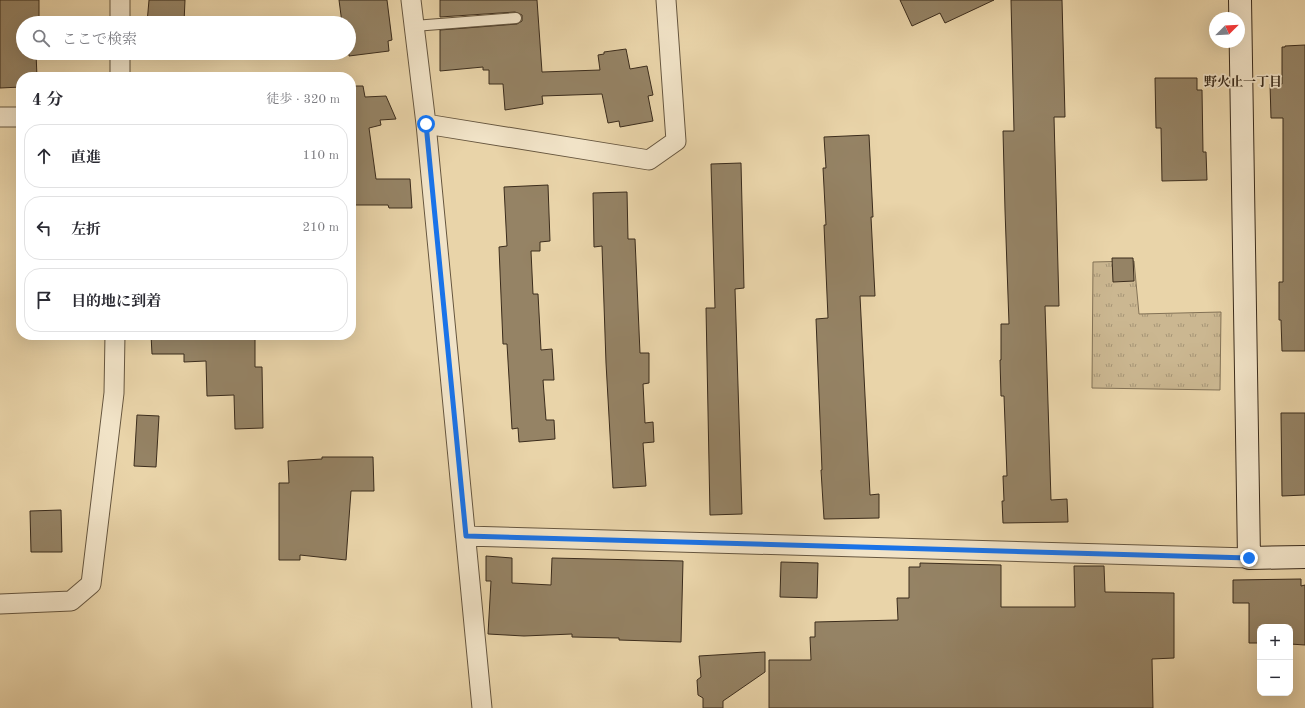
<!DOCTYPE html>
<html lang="ja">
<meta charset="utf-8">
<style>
body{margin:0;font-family:"Old Standard TT","Noto Serif JP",serif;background:#f2f2f3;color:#2b2b33}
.controls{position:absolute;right:12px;bottom:12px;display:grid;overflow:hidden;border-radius:8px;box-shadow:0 4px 16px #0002}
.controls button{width:36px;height:36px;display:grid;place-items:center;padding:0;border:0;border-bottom:1px solid #e1e1e2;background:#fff;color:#2b2b33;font:20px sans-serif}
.compass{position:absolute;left:1209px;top:12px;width:36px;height:36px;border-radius:50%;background:#fff;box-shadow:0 4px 16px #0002;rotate:66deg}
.stop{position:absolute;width:12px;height:12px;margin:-9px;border:3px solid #1a73e8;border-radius:50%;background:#fff}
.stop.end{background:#1a73e8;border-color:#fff;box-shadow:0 1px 4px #0008}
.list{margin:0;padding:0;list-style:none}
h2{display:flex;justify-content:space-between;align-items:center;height:52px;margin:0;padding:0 16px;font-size:17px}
h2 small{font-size:13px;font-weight:400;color:#7c7c81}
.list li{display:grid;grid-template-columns:26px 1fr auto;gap:12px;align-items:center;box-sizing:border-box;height:64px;margin:0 8px 8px;padding:0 8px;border:1px solid #e1e1e2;border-radius:16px}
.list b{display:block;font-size:15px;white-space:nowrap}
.list em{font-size:13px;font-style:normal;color:#7c7c81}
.icon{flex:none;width:22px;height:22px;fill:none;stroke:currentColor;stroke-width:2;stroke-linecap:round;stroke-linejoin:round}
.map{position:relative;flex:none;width:1305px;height:708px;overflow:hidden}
.search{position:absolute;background:#fff;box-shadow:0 4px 16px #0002;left:16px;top:16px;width:340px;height:44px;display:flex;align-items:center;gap:10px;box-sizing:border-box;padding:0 14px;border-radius:22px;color:#7c7c81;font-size:15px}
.panel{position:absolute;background:#fff;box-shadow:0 4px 16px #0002;left:16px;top:72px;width:340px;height:268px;border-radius:16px}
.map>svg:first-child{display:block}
.park{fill:url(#park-tufts);stroke:#837256}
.building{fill:#958365;stroke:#3b2c1c}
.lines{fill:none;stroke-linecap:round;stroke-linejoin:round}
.lane-casing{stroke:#66563f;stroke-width:12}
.street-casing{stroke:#66563f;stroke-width:21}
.secondary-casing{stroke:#3b2c1c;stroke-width:24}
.lane{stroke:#f1e3c7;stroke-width:10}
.street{stroke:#f1e3c7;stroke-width:19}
.secondary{stroke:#f1e3c7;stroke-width:22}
.route{stroke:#1a73e8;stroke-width:5}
.labels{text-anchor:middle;stroke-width:3.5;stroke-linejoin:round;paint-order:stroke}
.neighbourhood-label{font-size:13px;font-weight:bold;fill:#3b2c1c;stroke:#f1e3c7}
</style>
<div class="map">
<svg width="1305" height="708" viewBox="0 0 1305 708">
<defs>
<pattern id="park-tufts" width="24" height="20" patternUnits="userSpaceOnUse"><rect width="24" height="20" fill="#cbb791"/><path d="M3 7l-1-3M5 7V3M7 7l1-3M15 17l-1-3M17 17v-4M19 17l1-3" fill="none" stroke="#a69576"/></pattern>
</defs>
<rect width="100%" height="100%" fill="#e9d4a9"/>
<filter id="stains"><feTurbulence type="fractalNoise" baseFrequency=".005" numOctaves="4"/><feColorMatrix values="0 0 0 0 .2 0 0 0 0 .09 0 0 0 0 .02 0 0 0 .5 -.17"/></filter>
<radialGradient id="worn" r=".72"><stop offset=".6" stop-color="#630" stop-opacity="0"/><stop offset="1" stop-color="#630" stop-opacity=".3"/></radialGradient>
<path class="park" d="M 1134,261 L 1139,314 L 1221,312 L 1220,390 L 1092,388 L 1093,262 Z"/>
<path class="building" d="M 0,0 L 39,0 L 39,23 L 23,23 L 23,53 L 36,53 L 37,77 L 21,77 L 21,87 L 0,88 Z
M 149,0 L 185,0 L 184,23 L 147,23 Z
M 339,0 L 387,0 L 392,40 L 388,41 L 389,51 L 349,56 L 349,22 L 342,23 Z
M 440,0 L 537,0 L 542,72 L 600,70 L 598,55 L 604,54 L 604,52 L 626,49 L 630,69 L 647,66 L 653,95 L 648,96 L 653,121 L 620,127 L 619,121 L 608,123 L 602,94 L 542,96 L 543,104 L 505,110 L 503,84 L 489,84 L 489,70 L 483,70 L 483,67 L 440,71 L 440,30 L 517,24 L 522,21 L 522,15 L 515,12 L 440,17 Z
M 900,0 L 994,0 L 945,23 L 940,13 L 912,26 Z
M 1011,0 L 1062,0 L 1065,117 L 1054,117 L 1059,306 L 1045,306 L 1051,500 L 1067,499 L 1068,522 L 1003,523 L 1002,501 L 1004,501 L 1003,476 L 1007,476 L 1004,396 L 1001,396 L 1000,360 L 1001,360 L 1001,324 L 1009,324 L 1005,210 L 1003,131 L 1014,131 Z
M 1305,45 L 1305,351 L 1282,351 L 1281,320 L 1279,320 L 1279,282 L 1283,282 L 1283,118 L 1271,118 L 1270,84 L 1282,84 L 1282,47 L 1285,47 L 1285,46 Z
M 1155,78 L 1197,78 L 1197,90 L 1202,90 L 1203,152 L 1206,152 L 1207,180 L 1162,181 L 1161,128 L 1156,128 Z
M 351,86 L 363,86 L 365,97 L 386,96 L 396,119 L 380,120 L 381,125 L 369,128 L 376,179 L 410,179 L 412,208 L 389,208 L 388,205 L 351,205 Z
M 869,135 L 873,217 L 871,217 L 875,296 L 860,296 L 870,495 L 879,494 L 879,518 L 824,519 L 821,470 L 822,470 L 816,319 L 828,318 L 824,225 L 826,225 L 823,168 L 826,168 L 824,137 Z
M 741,163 L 744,288 L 735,289 L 742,514 L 710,515 L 706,308 L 715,308 L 711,164 Z
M 548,185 L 550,241 L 540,242 L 540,251 L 531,251 L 533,294 L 538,294 L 541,350 L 552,349 L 554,380 L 543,380 L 546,420 L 554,420 L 555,439 L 519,442 L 518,428 L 512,429 L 507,344 L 503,344 L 499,247 L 507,246 L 504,187 Z
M 627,192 L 628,239 L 635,239 L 640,353 L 649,353 L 649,383 L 643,384 L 645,423 L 653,422 L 654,442 L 643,443 L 646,486 L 613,488 L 606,363 L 602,246 L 594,247 L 593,193 Z
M 1112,258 L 1133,258 L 1134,281 L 1113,282 Z
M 151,335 L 255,335 L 255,367 L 262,367 L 263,428 L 235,429 L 234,395 L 207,396 L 206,361 L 184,362 L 184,354 L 152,354 Z
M 1281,413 L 1305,413 L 1305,495 L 1282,496 Z
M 137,415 L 159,416 L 156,467 L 134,466 Z
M 322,457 L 373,457 L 374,491 L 351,491 L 346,560 L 300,555 L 300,560 L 279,560 L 279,483 L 289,483 L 288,461 L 322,459 Z
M 61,510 L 62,552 L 31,552 L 30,511 Z
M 486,556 L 512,558 L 512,583 L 551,585 L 552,558 L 683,561 L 681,642 L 619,640 L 619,638 L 572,637 L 572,634 L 524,636 L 488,634 L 491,581 L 486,581 Z
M 781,562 L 818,563 L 817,598 L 780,597 Z
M 920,563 L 1001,565 L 1001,607 L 1075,607 L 1074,566 L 1104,566 L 1105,592 L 1174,593 L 1174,658 L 1152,659 L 1153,708 L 769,708 L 769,660 L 811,660 L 810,637 L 815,637 L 815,622 L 898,620 L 897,598 L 909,598 L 909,567 L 920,567 Z
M 1301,579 L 1301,586 L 1305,585 L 1305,645 L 1290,644 L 1290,627 L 1260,627 L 1260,643 L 1249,643 L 1249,603 L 1233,603 L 1233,580 Z
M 765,652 L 765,672 L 723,701 L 723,708 L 703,708 L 703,698 L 698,695 L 697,680 L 701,677 L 699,656 Z"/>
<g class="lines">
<defs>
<path id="lane" d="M 414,26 L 516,18"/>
<path id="street" d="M 411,0 L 426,124 L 482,708
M 120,23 L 120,0
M 120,77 L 120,53
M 0,117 L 21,117
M 426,124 L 649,160 L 676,141 L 666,0
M 466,536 L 1249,558
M 0,604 L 71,601 L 91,584 L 114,393 L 115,335"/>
<path id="secondary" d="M 1240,0 L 1249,558 L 1305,557"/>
</defs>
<use href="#lane" class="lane-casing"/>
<use href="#street" class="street-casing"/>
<use href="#secondary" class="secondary-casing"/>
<use href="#lane" class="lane"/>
<use href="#street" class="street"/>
<use href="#secondary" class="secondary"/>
</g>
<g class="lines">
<path class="route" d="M 426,124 L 466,536 L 1249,558"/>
</g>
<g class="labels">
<g class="neighbourhood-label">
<text x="1243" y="86">野火止一丁目</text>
</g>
</g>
<rect width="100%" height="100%" filter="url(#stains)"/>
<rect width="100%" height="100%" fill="url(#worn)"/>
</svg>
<div class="controls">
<button>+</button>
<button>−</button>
</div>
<svg class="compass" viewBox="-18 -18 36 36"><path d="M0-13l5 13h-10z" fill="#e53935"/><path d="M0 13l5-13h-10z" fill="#7c7c81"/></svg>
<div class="stop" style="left:426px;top:124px"></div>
<div class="stop end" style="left:1249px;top:558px"></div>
<div class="search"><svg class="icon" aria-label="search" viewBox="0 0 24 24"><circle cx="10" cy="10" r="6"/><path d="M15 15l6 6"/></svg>ここで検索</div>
<section class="panel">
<h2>4 分<small>徒歩 · 320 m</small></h2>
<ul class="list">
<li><svg class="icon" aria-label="ahead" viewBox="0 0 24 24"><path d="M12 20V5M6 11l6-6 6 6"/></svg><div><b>直進</b></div><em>110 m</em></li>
<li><svg class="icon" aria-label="left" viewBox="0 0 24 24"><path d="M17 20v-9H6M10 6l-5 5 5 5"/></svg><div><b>左折</b></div><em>210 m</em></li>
<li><svg class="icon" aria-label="arrive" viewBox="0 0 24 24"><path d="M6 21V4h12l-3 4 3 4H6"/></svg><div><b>目的地に到着</b></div></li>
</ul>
</section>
</div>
